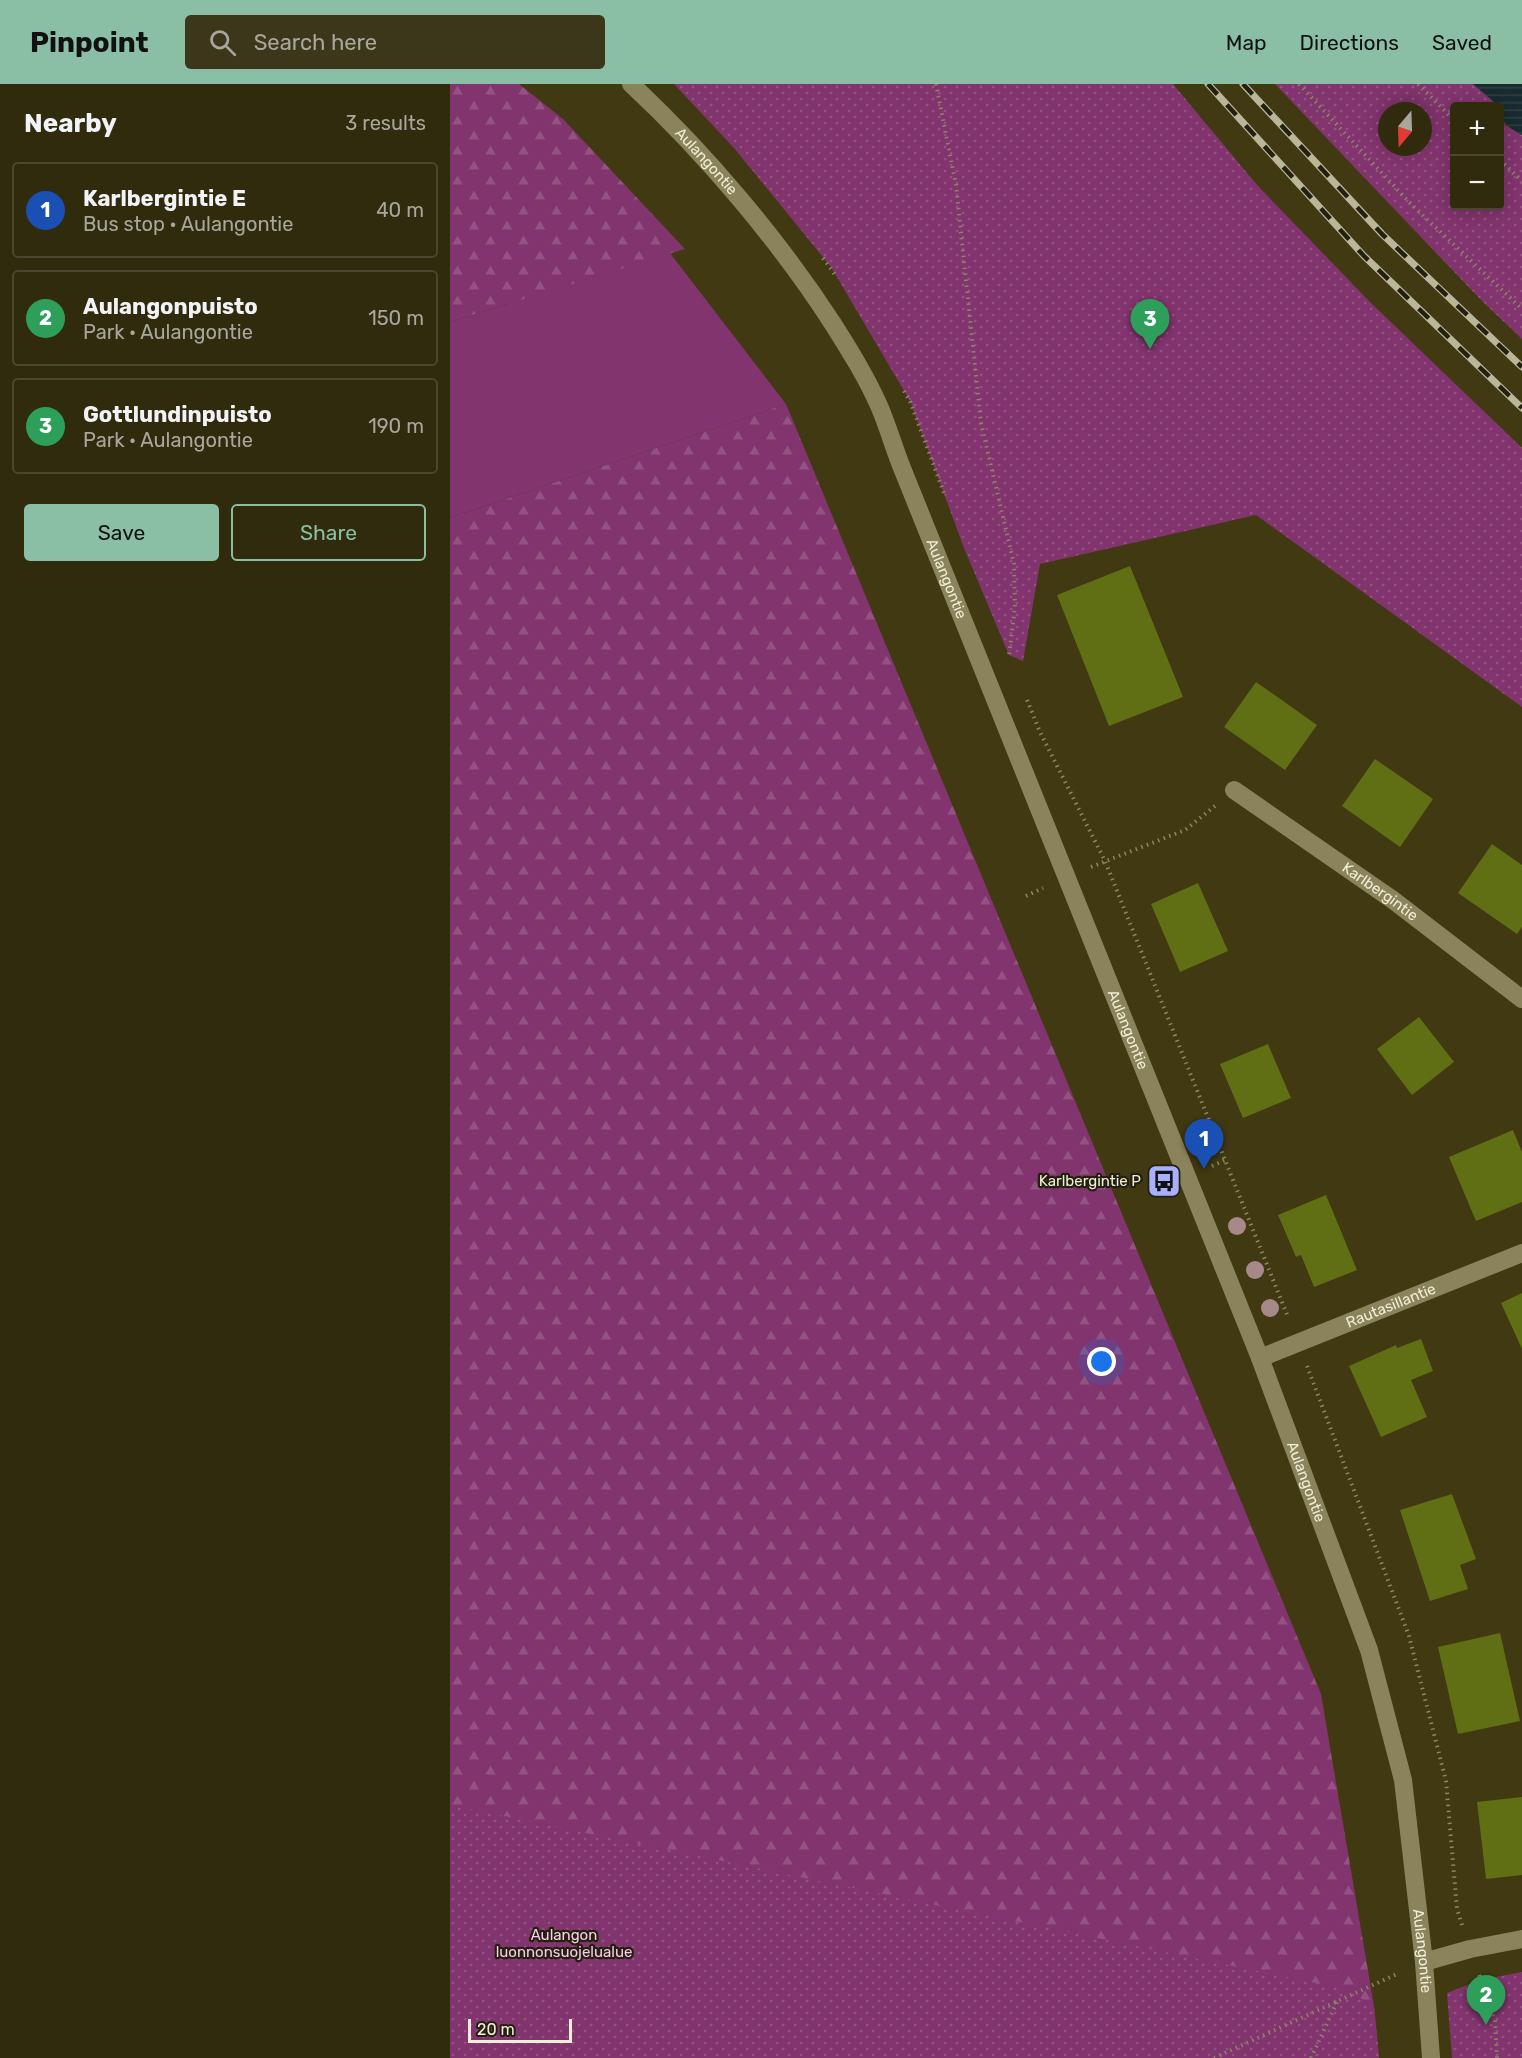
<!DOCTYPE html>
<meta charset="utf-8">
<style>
body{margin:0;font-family:Rubik,sans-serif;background:#3c371b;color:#f1f3f6}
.controls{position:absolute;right:18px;top:18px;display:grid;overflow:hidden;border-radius:6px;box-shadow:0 3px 15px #0003}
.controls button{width:54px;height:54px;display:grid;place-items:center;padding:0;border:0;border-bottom:2px solid #4b472e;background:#302b0d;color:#f1f3f6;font:30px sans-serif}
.compass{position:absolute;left:928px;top:18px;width:54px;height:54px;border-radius:50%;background:#302b0d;box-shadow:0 3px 15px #0003;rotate:199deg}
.scale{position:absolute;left:18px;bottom:15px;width:104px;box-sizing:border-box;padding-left:6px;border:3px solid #f1eed8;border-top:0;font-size:16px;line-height:21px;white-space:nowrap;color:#f1eed8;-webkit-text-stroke:4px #232010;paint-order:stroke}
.you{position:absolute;left:652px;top:1278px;width:21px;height:21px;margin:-15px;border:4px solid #fff;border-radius:50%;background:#1a73e8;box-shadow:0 0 0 9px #1a73e833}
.badge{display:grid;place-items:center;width:39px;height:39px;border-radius:50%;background:#8abfa5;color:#fff;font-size:20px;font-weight:700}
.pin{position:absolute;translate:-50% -50px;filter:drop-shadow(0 2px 3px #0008)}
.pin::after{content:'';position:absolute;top:32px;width:21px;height:18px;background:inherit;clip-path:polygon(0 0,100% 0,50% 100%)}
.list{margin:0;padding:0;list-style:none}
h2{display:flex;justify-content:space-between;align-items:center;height:78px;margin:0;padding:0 24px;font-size:26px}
h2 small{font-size:20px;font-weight:400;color:#a8a79d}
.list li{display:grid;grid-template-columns:39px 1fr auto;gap:18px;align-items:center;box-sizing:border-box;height:96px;margin:0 12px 12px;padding:0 12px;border:2px solid #4b472e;border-radius:6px}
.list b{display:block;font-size:22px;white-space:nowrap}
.list p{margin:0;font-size:20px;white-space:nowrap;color:#a8a79d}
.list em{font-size:20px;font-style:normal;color:#a8a79d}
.actions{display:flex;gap:12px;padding:18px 24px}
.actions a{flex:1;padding:14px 0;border:2px solid #8abfa5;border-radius:6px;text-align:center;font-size:21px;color:#8abfa5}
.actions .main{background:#8abfa5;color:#111}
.icon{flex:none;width:33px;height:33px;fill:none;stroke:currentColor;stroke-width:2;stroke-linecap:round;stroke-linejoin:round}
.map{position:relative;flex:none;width:1072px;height:1974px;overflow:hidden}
header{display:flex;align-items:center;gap:36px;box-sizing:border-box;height:84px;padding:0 30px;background:#8abfa5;color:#111}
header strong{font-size:28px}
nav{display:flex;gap:33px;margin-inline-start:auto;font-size:21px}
.search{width:420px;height:54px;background:#3c371b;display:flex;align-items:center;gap:15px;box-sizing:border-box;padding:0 21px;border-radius:6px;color:#a8a79d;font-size:22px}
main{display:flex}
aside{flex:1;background:#302b0d}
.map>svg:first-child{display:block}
.grass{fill:#81346d}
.forest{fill:url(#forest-firs)}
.park{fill:url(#park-dots);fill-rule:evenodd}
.water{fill:url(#water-rules)}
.building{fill:#606f13}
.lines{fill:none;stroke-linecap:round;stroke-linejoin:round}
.path{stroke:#8b8666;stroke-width:4;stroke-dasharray:1.5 4.5;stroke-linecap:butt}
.street{stroke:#8b835b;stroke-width:18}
.secondary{stroke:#8b835b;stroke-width:18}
.rail-casing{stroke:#bab69a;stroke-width:7}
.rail{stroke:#232010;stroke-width:4.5;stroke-dasharray:14;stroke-linecap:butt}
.tree{fill:#a68988}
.labels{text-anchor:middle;stroke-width:4.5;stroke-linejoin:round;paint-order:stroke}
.street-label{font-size:15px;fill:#f1eed8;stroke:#232010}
.poi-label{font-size:15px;fill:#f1eed8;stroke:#232010;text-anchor:end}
.park-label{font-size:15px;fill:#facaea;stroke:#232010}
</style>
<header>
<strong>Pinpoint</strong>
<div class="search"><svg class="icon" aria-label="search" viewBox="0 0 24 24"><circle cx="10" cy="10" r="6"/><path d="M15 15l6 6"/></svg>Search here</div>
<nav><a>Map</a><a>Directions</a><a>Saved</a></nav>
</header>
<main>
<aside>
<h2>Nearby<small>3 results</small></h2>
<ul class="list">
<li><span class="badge" style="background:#1a4fb4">1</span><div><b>Karlbergintie E</b><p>Bus stop · Aulangontie</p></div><em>40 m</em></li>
<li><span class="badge" style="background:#2e9e5b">2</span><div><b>Aulangonpuisto</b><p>Park · Aulangontie</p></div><em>150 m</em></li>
<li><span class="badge" style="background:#2e9e5b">3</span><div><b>Gottlundinpuisto</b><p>Park · Aulangontie</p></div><em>190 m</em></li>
</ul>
<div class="actions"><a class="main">Save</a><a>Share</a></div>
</aside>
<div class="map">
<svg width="1072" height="1974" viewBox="0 0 1072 1974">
<defs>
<pattern id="forest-firs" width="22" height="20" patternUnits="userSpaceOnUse" patternTransform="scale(1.5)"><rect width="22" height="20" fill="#81346d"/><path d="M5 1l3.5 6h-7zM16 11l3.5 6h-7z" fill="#935281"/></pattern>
<pattern id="park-dots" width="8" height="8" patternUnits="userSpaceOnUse" patternTransform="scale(1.5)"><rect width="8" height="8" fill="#81346d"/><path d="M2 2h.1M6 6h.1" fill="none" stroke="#935281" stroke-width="1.8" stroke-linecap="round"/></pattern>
<pattern id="water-rules" width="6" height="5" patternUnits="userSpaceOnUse" patternTransform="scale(1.5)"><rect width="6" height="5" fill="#172b31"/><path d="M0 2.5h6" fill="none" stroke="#2e4044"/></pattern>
</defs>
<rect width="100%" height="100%" fill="#403911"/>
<path class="grass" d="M 220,169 L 336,320 L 0,434 L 0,238 Z"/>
<path class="forest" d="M 0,0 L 69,0 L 113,35 L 235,165 L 0,238 Z
M 336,320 L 871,1610 L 924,1922 L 929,1974 L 0,1974 L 0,434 Z"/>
<path class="park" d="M 224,0 L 723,0 L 807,101 L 920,218 L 1072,364 L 1072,623 L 806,431 L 590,480 L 573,577 L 559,571 L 514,464 L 460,317 L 381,183 L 284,64 Z
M 825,0 L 1023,0 L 1043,17 L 1046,22 L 1004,22 L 1004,122 L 1050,122 L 1050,30 L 1055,41 L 1072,51 L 1072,255 L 1031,216 ZM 937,27 L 973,27 L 973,63 L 937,63 Z
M 0,1721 L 895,1905 L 924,1922 L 929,1974 L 0,1974 Z
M 1072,1888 L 1072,1974 L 1002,1974 L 997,1909 L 1030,1896 Z"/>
<path class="water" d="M 1023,0 L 1072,0 L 1072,51 C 1060,44 1050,38 1050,22 L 1046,22 L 1043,17 Z"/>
<path class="building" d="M 680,482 L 733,613 L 659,642 L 607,511 Z
M 806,598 L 867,641 L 835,686 L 774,643 Z
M 925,675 L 983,715 L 950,763 L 892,722 Z
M 1042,760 L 1072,781 L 1072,843 L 1067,850 L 1008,809 Z
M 748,799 L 778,867 L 730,888 L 701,820 Z
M 969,933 L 1004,978 L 962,1011 L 927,965 Z
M 818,960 L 841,1014 L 793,1034 L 770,980 Z
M 1063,1046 L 1072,1068 L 1072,1118 L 1026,1137 L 999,1073 Z
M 876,1111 L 907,1186 L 864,1203 L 851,1171 L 846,1173 L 828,1131 Z
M 1072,1209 L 1072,1265 L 1051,1219 Z
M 971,1255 L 983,1287 L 961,1296 L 977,1333 L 931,1353 L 899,1282 L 946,1261 L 947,1264 Z
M 1002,1410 L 1026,1475 L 1010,1481 L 1018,1505 L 980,1517 L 950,1426 Z
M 1050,1549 L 1070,1637 L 1008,1650 L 988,1563 Z
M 1072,1713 L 1072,1791 L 1036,1795 L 1027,1718 Z"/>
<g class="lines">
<path class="path" d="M 486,0 L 506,101 L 531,339 L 564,480 L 565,523 L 559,571
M 849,0 L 960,119 L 1072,225
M 968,0 L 1004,36
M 1050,76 L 1072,97
M 373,174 L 386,192
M 454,307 L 460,317 L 494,409
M 577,616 L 590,648 L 655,777 L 838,1233
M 641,783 L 735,746 L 765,722
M 576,812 L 593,804
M 762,1082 L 775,1076
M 857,1282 L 959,1552 L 996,1697 L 1007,1825 L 1012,1841
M 1029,1891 L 1045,1937 L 1047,1974
M 764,1974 L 949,1889
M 861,1974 L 887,1918"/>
<g class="street">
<path id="s1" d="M 784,706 L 943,816 L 1072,915"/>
<path id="s2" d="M 810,1274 L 1072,1169"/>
<path d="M 974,1878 L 1020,1865 L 1072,1855"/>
</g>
<path class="secondary" id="s3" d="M 181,0 C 255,69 328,155 383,240 C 400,267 417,294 430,324 C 438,343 444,364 452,384 L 810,1274 L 919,1566 L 953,1696 L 974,1878 L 981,1974"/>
<defs>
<path id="rail" d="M 758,0 L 914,172 L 1072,324
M 793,0 L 932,150 L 1072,283"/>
</defs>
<use href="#rail" class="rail-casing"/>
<use href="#rail" class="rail"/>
</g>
<g class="tree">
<circle cx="787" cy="1142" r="9"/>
<circle cx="805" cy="1186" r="9"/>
<circle cx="820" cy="1224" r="9"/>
</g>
<defs>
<symbol id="bus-square" viewBox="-11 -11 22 22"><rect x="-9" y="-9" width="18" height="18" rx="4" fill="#a8b0fc" stroke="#232010"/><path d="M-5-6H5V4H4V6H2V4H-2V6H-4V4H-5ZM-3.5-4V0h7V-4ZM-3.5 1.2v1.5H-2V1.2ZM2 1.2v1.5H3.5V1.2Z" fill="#111"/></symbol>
</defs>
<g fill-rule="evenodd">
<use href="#bus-square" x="695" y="1078" width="38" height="38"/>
</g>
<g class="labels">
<g class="street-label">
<text dy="5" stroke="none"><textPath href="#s3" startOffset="108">Aulangontie</textPath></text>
<text dy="5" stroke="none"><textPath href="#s3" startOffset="594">Aulangontie</textPath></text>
<text dy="5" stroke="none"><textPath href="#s1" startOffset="178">Karlbergintie</textPath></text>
<text dy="5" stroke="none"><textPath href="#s3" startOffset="1080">Aulangontie</textPath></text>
<text dy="5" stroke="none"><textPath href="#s2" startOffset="141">Rautasillantie</textPath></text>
<text dy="5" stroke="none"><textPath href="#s3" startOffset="1566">Aulangontie</textPath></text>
<text dy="5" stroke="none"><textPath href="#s3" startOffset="2052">Aulangontie</textPath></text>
</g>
<g class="poi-label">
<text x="691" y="1102">Karlbergintie P</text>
</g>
<g class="park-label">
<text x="114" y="1856">Aulangon<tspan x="114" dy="17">luonnonsuojelualue</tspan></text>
</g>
</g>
</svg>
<div class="controls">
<button>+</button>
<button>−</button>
</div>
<svg class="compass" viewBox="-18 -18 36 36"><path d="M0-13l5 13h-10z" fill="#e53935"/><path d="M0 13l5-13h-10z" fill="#a8a79d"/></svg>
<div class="scale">20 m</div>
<div class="you"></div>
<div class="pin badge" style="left:754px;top:1085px;background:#1a4fb4">1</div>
<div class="pin badge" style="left:1036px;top:1941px;background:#2e9e5b">2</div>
<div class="pin badge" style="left:700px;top:265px;background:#2e9e5b">3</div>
</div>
</main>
